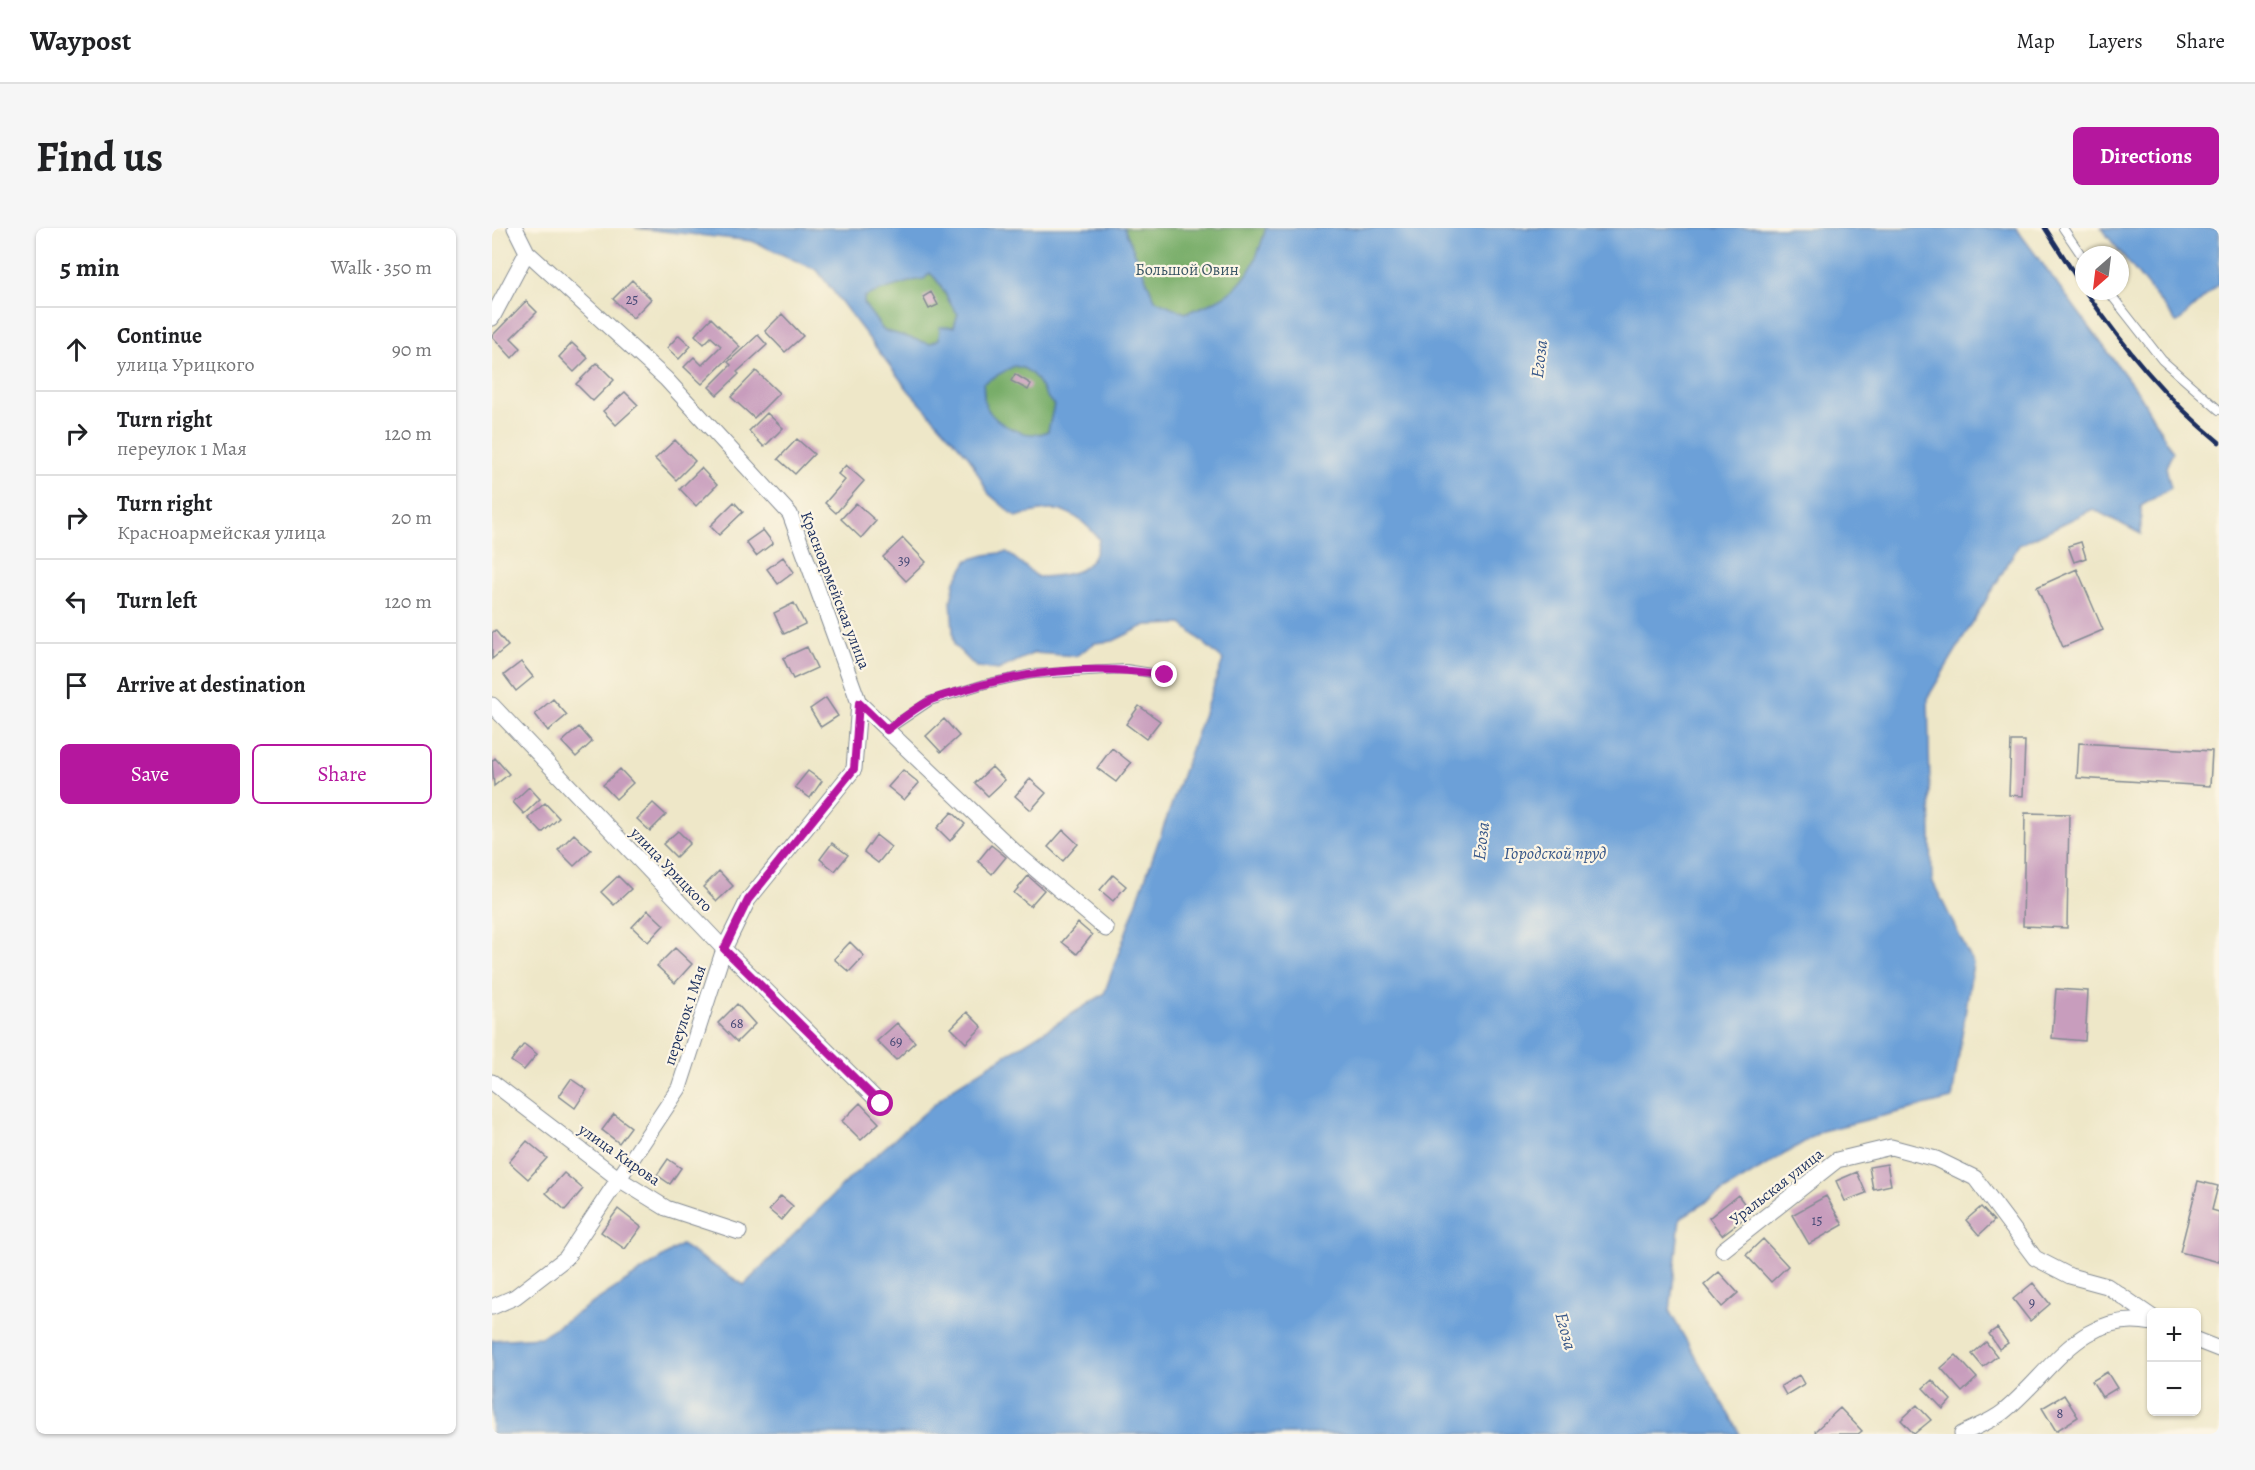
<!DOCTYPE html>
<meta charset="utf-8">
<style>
body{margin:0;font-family:Alegreya,serif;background:#f6f6f6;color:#202124}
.controls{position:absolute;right:18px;bottom:18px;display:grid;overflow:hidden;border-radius:9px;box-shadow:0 2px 4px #0004}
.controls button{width:54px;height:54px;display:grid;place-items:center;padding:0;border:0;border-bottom:2px solid #e0e0e0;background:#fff;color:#202124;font:30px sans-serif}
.compass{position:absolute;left:1583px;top:18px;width:54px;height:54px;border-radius:50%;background:#fff;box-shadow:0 2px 4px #0004;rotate:208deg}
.stop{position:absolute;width:18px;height:18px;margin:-14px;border:4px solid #b5179e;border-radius:50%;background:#fff}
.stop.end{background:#b5179e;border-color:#fff;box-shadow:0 2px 6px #0008}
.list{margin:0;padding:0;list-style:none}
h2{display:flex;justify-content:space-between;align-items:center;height:78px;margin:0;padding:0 24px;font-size:26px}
h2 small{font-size:20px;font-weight:400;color:#757577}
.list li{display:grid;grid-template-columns:39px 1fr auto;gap:18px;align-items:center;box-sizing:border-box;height:84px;padding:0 24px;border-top:2px solid #e0e0e0}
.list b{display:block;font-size:22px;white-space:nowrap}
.list p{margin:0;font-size:20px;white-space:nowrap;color:#757577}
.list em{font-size:20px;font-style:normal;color:#757577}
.actions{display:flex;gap:12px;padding:18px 24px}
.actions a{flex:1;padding:14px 0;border:2px solid #b5179e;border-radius:9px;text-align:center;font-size:21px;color:#b5179e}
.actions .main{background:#b5179e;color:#fff}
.icon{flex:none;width:33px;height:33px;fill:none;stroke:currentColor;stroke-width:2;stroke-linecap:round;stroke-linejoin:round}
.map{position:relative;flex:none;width:1727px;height:1206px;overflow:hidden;border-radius:9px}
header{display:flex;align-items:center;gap:36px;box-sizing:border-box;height:84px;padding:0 30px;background:#fff;border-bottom:2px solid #e0e0e0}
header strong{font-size:28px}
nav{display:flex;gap:33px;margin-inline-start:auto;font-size:21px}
.intro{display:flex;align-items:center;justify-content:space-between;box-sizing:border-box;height:144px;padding:0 36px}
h1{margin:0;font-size:42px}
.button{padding:15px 27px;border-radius:9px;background:#b5179e;color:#fff;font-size:21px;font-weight:700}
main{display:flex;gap:36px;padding:0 36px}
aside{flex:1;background:#fff;border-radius:9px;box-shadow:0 2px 4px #0004}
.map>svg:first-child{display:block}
.forest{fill:#78ad69;stroke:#4a6e64;stroke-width:1.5}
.water{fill:#6ca0d8;stroke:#44689b;stroke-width:1.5;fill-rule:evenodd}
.building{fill:#c89dbd}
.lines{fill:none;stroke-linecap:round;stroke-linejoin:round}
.service-casing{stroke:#848b93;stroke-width:10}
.minor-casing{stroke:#848b93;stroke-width:17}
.service{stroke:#fff;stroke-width:8}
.minor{stroke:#fff;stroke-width:15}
.rail{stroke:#1b2f5e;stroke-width:4.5}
.route{stroke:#b5179e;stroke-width:8}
.labels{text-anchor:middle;stroke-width:4.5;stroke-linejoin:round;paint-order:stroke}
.number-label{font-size:14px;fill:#464a76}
.park-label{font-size:16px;fill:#3a5665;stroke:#fcf5e5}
.street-label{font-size:16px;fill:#1b2f5e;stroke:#fcf5e5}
.water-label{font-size:18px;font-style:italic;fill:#375789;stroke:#fcf5e5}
</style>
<header>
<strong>Waypost</strong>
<nav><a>Map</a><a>Layers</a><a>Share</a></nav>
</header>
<div class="intro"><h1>Find us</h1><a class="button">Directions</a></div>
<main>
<aside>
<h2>5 min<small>Walk · 350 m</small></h2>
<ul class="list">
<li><svg class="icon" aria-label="ahead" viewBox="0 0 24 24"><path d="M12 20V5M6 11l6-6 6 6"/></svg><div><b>Continue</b><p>улица Урицкого</p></div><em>90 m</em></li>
<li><svg class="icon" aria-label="right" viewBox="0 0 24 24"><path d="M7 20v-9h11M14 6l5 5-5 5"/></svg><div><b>Turn right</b><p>переулок 1 Мая</p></div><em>120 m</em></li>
<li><svg class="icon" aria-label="right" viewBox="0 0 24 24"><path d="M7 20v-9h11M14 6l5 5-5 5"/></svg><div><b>Turn right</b><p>Красноармейская улица</p></div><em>20 m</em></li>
<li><svg class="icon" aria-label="left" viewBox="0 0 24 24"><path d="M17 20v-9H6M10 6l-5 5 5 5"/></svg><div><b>Turn left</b></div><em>120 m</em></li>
<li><svg class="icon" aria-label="arrive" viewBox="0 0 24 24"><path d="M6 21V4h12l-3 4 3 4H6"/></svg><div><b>Arrive at destination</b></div></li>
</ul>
<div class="actions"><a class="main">Save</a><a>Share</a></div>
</aside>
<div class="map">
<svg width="1727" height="1206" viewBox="0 0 1727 1206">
<rect width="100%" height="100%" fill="#fcf5e5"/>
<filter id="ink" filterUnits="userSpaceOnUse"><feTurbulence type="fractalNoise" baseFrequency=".0167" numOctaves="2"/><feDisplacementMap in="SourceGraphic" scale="12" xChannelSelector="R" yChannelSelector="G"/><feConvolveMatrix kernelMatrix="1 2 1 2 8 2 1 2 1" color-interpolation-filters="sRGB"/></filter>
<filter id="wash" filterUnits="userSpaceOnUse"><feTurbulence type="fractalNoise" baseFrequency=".008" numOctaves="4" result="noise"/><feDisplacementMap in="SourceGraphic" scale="24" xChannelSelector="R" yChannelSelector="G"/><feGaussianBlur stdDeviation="1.35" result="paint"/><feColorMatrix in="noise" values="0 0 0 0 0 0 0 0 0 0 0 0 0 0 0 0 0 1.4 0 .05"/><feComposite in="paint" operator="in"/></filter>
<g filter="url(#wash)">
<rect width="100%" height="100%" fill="#eee7c8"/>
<path class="forest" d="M 632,0 L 774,0 C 759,53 745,68 693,85 L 663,72 Z
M 438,45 C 452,57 454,74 466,86 L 462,99 L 453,100 L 447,111 L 438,116 L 391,102 L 372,76 L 372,68 C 383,64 422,51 432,51 Z
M 522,138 C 548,141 546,162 562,177 L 556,203 C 537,213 503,198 494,178 C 491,173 492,161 491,155 L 504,146 Z"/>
<path class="water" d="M 143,0 L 632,0 L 663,72 L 693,85 C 745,68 759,53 774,0 L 1524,0 L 1647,166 L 1681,224 L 1674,239 L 1679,260 L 1649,278 L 1649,306 L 1601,281 L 1527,317 L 1436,469 L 1440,652 L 1481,735 L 1460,871 L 1330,903 L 1188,990 L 1178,1084 L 1248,1206 L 0,1206 L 0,1112 L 49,1109 L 189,1017 L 252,1057 L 360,948 L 461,860 L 612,766 L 731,432 L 690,396 L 654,397 L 621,413 L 603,415 L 584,428 L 542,425 L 506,442 L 484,439 L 462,417 L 459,373 L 463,353 L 476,332 L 493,327 L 515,324 L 546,349 C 575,348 603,346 607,311 C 580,278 563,277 524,289 L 497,266 L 477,229 L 417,163 L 325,42 L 260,13 ZM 438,45 C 452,56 454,73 466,86 L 462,99 L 448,99 L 447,111 L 438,116 L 391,102 L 372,76 L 372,69 C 383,64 423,51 432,51 ZM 522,138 C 547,141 546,162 562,177 L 556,203 C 537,213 503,197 494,178 C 491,173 492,161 491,155 Z
M 1609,0 L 1727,0 L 1727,56 L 1685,95 Z"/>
<g id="blocks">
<path class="building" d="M 140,52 L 159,71 L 141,90 L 121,71 Z
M 439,64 L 446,77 L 437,81 L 431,69 Z
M 34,73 L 45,84 L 19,110 L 29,120 L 20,130 L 0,108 Z
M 290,86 L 311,108 L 293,124 L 273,103 Z
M 219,90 L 248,119 L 210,156 L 192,139 L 202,129 L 210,137 L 229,118 L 219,109 L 212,116 L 203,107 Z
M 187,107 L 199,118 L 187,131 L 175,120 Z
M 266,107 L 275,117 L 245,144 L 247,146 L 225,167 L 217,159 L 239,137 L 236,134 Z
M 80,115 L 96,130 L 82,144 L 67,129 Z
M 105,135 L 122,152 L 101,173 L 84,156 Z
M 264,143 L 287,165 L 262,190 L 239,169 Z
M 523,146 L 539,156 L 536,162 L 519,153 Z
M 133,164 L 146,177 L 124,197 L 111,183 Z
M 275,185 L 291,200 L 272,219 L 257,203 Z
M 305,211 L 322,226 L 303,246 L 286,231 Z
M 183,212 L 203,233 L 184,252 L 163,231 Z
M 354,237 L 372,253 L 344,285 L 333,275 L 353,252 L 346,246 Z
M 209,240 L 225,257 L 204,278 L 188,261 Z
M 242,274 L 251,284 L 227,307 L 218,298 Z
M 364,275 L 384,293 L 369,310 L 349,291 Z
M 271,302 L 281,315 L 264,328 L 254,314 Z
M 411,310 L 434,334 L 414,353 L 391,329 Z
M 1589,314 L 1594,330 L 1582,334 L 1576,318 Z
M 291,329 L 302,344 L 286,356 L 275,341 Z
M 1585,341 L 1611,402 L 1571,419 L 1545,359 Z
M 302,375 L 313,396 L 292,406 L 282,385 Z
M 3,402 L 16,418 L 0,431 L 0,405 Z
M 315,419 L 325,440 L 301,451 L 291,430 Z
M 29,434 L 41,449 L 24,463 L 12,447 Z
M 334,470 L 346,488 L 329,499 L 318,481 Z
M 61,471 L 75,487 L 56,503 L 43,486 Z
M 647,478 L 668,493 L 654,511 L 634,496 Z
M 452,491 L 467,508 L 449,524 L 434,508 Z
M 87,499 L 100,514 L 84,529 L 70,514 Z
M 1519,513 L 1533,513 L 1531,568 L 1517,567 Z
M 1587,515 L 1720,523 L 1718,558 L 1585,550 Z
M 620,520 L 639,535 L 624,554 L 605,540 Z
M 3,530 L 17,546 L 2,558 L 0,533 Z
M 500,539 L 513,552 L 496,568 L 483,555 Z
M 128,541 L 141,555 L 124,571 L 111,557 Z
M 411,542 L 427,555 L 412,572 L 396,559 Z
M 316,543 L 330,553 L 318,570 L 303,559 Z
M 538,551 L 554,565 L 539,582 L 523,568 Z
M 37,559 L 48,571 L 32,586 L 21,574 Z
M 53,575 L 67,590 L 50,605 L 36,590 Z
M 161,575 L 174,587 L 158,603 L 145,591 Z
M 460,584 L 473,596 L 458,613 L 445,600 Z
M 1533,585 L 1577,586 L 1575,700 L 1531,698 Z
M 571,602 L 586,616 L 571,633 L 556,619 Z
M 186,603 L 198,615 L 184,629 L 171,616 Z
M 82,606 L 99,622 L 82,638 L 66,622 Z
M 384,607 L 399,619 L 386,635 L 372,624 Z
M 340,615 L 356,627 L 343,643 L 328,631 Z
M 499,617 L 514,629 L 500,646 L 486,633 Z
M 227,643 L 241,658 L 225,673 L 211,659 Z
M 621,647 L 634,658 L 621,673 L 608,662 Z
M 126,648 L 139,661 L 122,677 L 109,664 Z
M 536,648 L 552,662 L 538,678 L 522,665 Z
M 156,682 L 172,697 L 156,714 L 140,699 Z
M 586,695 L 600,707 L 585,726 L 570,714 Z
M 358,714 L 372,728 L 357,744 L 342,731 Z
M 183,720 L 200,736 L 183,755 L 165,738 Z
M 1564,761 L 1596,763 L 1593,813 L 1560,810 Z
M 245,776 L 263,796 L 245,814 L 226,795 Z
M 475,784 L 490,799 L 474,815 L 459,800 Z
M 405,795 L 423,814 L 404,832 L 385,813 Z
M 32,816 L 45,826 L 32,842 L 19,833 Z
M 79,851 L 95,862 L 83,880 L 67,868 Z
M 368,875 L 387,895 L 369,912 L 350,893 Z
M 122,886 L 139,899 L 127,915 L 110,902 Z
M 35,913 L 55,930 L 36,951 L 17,934 Z
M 176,931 L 189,940 L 178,956 L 165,947 Z
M 1395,936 L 1399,957 L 1381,961 L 1377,939 Z
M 1365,944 L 1374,965 L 1353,973 L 1344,953 Z
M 72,945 L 91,961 L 73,982 L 54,965 Z
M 1706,953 L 1726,958 L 1720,982 L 1727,984 L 1727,1034 L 1688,1024 Z
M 1246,967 L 1259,985 L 1230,1007 L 1217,990 Z
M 289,968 L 301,978 L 289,992 L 277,982 Z
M 1334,968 L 1351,997 L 1317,1016 L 1300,987 Z
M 1489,979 L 1502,993 L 1487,1007 L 1474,992 Z
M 126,981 L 149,999 L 133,1021 L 109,1004 Z
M 1271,1011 L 1296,1038 L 1279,1054 L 1254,1027 Z
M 1227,1044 L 1246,1065 L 1230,1079 L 1212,1057 Z
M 1541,1055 L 1558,1076 L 1538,1093 L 1521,1071 Z
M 1505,1100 L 1516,1115 L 1507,1121 L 1497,1106 Z
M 1494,1114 L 1505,1128 L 1491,1139 L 1480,1126 Z
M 1464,1127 L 1485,1150 L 1470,1164 L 1449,1140 Z
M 1615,1144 L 1625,1160 L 1610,1169 L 1600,1153 Z
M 1307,1147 L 1312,1156 L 1294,1167 L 1289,1158 Z
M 1440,1152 L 1459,1172 L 1451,1181 L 1431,1160 Z
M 1572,1167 L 1586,1189 L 1564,1203 L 1550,1180 Z
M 1425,1177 L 1439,1192 L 1422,1206 L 1409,1192 Z
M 1348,1180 L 1370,1203 L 1366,1206 L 1325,1206 L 1323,1203 Z"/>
</g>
</g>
<g filter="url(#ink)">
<use href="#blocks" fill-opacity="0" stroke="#848b93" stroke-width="1.5"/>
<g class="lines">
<defs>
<path id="service" d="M 1571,0 L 1592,31
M 1616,63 L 1670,132 L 1727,182
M 395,502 L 438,473 L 493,456 L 540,446 L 634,441 L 673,447"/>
<path id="minor" d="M 23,0 L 35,24 L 174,151 L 298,286 L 367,475 L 523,624 L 614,701
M 0,90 L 35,24
M 0,477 L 232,721 L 389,876
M 0,854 L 127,951 L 174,980 L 247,1004
M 1231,1022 L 1345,932 L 1399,919 L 1444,931 L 1483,950 L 1543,1030 L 1578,1048 L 1615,1058 L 1660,1089
M 0,1079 L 23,1069 L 74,1030 L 187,860 L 232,721 L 256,672 L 362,541 L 367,475
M 1704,1112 L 1727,1121
M 1470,1206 C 1483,1199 1500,1193 1511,1184 C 1558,1147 1589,1080 1660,1095"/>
</defs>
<use href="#service" class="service-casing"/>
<use href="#minor" class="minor-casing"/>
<use href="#service" class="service"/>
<use href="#minor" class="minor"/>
<path class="rail" d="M 1553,0 L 1592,61
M 1593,63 C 1632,119 1674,171 1727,214"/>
</g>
</g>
<g class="lines" filter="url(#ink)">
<path class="route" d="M 389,876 L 232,721 L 256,672 L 362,541 L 367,475 L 395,502 C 408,492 422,481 437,473 C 447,468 461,465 472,462 C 537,442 606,437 673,447"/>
</g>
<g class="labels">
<g class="number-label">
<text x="140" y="76">25</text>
<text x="412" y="337">39</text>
<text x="245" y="800">68</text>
<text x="404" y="818">69</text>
<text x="1325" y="997">15</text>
<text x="1540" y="1079">9</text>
<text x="1568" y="1190">8</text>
</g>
<g class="park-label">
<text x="695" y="47">Большой Овин</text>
</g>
<g class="street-label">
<text transform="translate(344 362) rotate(69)" y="6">Красноармейская улица</text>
<text transform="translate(180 641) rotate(46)" y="6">улица Урицкого</text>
<text transform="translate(192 787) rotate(-72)" y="6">переулок 1 Мая</text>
<text transform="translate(128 926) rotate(35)" y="6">улица Кирова</text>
<text transform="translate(1284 958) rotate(-38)" y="6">Уральская улица</text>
</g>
<g class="water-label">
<text transform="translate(1047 131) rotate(-83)" y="6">Егоза</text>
<text transform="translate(989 613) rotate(-83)" y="6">Егоза</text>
<text x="1063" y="631">Городской пруд</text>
<text transform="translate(1074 1103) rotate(75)" y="6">Егоза</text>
</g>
</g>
</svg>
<div class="controls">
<button>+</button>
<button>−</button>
</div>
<svg class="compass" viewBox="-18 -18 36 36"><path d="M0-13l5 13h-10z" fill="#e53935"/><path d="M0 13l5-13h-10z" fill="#757577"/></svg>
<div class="stop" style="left:389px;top:876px"></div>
<div class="stop end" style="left:673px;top:447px"></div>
</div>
</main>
